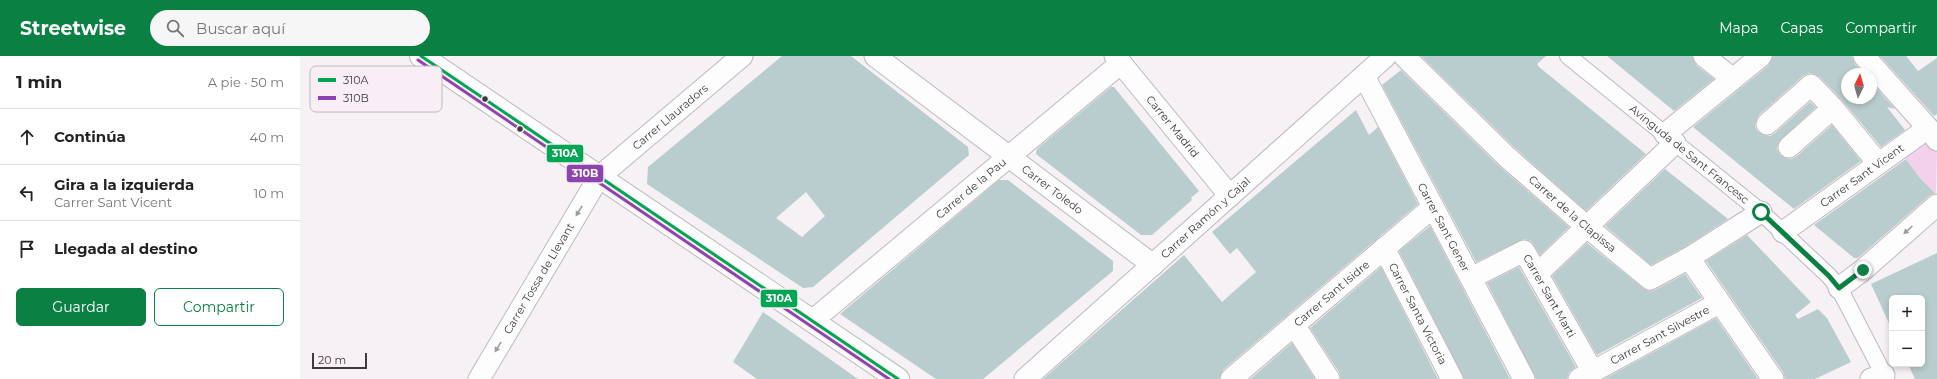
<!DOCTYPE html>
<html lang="es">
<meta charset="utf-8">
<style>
body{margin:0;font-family:Montserrat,sans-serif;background:#f6f6f6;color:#222}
.controls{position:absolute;right:12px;bottom:12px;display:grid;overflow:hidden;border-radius:6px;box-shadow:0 2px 6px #0003}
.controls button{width:36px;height:36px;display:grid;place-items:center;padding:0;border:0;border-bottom:1px solid #e0e0e0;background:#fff;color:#222;font:20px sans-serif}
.compass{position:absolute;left:1541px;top:12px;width:36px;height:36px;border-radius:50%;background:#fff;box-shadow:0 2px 6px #0003;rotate:5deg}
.scale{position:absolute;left:12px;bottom:10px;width:55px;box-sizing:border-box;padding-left:4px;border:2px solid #3e3a3d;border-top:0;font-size:11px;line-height:14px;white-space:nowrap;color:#3e3a3d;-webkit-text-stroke:3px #f9eef6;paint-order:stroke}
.stop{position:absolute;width:12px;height:12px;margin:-9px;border:3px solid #0b8043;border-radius:50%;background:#fff}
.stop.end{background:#0b8043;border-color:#fff;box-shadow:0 1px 4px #0008}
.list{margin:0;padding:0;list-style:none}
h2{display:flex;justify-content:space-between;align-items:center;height:52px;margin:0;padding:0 16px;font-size:17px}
h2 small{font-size:13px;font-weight:400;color:#767676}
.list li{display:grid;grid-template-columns:26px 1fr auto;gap:12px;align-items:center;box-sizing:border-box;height:56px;padding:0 16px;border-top:1px solid #e0e0e0}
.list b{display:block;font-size:15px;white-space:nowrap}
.list p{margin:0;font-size:13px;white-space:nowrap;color:#767676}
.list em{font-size:13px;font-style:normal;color:#767676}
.actions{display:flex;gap:8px;padding:12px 16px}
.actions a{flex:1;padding:9px 0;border:1px solid #0b8043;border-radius:6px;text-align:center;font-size:14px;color:#0b8043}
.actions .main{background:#0b8043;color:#fff}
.icon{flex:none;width:22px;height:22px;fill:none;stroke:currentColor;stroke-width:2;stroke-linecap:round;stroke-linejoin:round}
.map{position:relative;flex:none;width:1637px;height:323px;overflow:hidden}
header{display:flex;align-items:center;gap:24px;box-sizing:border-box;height:56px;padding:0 20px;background:#0b8043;color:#fff}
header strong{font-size:19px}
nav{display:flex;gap:22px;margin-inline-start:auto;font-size:14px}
.search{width:280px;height:36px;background:#f6f6f6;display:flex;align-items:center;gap:10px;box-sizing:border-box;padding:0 14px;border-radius:22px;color:#767676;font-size:15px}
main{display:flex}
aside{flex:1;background:#fff}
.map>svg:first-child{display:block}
.green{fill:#f3d1ec}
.building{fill:#bacdce;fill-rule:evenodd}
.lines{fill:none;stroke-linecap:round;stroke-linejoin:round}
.pedestrian-casing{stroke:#beb9bd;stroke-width:18}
.minor-casing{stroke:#beb9bd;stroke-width:23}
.tertiary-casing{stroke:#beb9bd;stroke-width:24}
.pedestrian{stroke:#fefdfe;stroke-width:16}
.minor{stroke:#fefdfe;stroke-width:21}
.tertiary{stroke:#fefdfe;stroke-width:22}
.bus-1-casing{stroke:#f9eef6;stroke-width:6}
.bus-2-casing{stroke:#f9eef6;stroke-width:6}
.bus-1{stroke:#00a651;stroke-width:3}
.bus-2{stroke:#8e44ad;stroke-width:3}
.oneway{fill:#9e9c9e}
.route{stroke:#0b8043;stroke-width:5}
.bus-dot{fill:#3e3a3d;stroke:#f9eef6;stroke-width:1.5}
.labels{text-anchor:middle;stroke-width:4;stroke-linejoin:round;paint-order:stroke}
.street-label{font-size:11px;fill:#3e3a3d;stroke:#f9eef6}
.key{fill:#f9eef6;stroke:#c1b8be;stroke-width:1}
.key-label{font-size:11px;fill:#3e3a3d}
.line-badge{stroke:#f9eef6;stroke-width:1.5}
.badge-label{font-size:11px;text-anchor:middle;font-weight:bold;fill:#fff}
</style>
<header>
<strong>Streetwise</strong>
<div class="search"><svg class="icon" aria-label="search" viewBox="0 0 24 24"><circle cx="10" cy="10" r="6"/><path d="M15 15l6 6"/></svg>Buscar aquí</div>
<nav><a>Mapa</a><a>Capas</a><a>Compartir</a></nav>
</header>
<main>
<aside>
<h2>1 min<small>A pie · 50 m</small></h2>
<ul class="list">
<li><svg class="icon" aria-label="ahead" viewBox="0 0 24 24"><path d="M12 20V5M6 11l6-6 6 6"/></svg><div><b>Continúa</b></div><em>40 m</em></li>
<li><svg class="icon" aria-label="left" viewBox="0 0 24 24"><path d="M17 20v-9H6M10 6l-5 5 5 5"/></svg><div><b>Gira a la izquierda</b><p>Carrer Sant Vicent</p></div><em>10 m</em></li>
<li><svg class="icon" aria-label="arrive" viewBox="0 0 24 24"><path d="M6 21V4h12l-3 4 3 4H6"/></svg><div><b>Llegada al destino</b></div></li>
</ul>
<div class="actions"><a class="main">Guardar</a><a>Compartir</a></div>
</aside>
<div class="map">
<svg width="1637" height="323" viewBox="0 0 1637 323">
<rect width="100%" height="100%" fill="#f6f1f5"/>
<path class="green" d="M 1626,84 L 1637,92 L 1636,138 L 1619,121 L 1604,100 Z"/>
<path class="building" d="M 482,0 L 551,0 L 668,91 L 669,99 L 513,231 L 503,232 L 347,128 L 348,111 ZM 506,136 L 525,160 L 502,181 L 476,162 Z
M 1121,0 L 1246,0 L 1237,8 L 1239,11 L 1346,98 L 1286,155 L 1215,92 Z
M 1307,0 L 1392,0 L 1396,9 L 1414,23 L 1374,55 Z
M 1473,0 L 1552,0 L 1555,8 L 1564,18 L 1547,18 L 1547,42 L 1571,42 L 1571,26 L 1595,53 L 1587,51 L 1605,74 L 1581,91 L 1542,44 L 1520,21 L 1515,18 L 1509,17 L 1503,20 L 1459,59 L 1456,65 L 1455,71 L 1458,76 L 1464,79 L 1470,80 L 1475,77 L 1510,46 L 1516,51 L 1478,87 L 1477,93 L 1480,99 L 1486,102 L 1492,103 L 1497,100 L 1532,69 L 1561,105 L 1494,153 L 1393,71 L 1469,9 Z
M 1580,0 L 1606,0 L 1618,15 L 1637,2 L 1637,58 L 1634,60 Z
M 1101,14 L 1199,110 L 1269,171 L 1240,199 L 1231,185 L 1224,183 L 1176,206 L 1082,29 Z
M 811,31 L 814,31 L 899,135 L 891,142 L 892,144 L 852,179 L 841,179 L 736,98 L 737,93 Z
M 1056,54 L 1069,79 L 1078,71 L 1118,148 L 923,314 L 919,323 L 743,323 L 884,199 L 922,246 L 941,229 L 956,216 L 937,192 L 930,198 L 912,176 Z
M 1606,103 L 1619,121 L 1635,137 L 1629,140 L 1558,202 L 1554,202 L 1514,169 Z
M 1365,113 L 1428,163 L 1383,192 L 1351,209 L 1305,170 Z
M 699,124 L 708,124 L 813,205 L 813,215 L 683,323 L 636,323 L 540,258 Z
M 1130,170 L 1210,323 L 1164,323 L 1099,195 Z
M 1447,179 L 1511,246 L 1495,259 L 1498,263 L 1518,253 L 1527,262 L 1551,306 L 1515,323 L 1485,323 L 1483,316 L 1406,205 Z
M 1287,187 L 1343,232 L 1349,235 L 1355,234 L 1385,218 L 1402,242 L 1297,299 L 1252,220 Z
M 1637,197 L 1637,323 L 1615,323 L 1608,308 L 1622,308 L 1622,242 L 1592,242 L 1592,274 L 1571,228 Z
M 1081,211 L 1138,323 L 1041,323 L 1039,316 L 1010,272 Z
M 1219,211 L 1276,311 L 1269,316 L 1267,323 L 1236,323 L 1187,227 Z
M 463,256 L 558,323 L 457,323 L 433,306 Z
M 1416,262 L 1458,323 L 1304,323 Z
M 992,287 L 1015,323 L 950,323 Z"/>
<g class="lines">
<defs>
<g id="pedestrian">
<path id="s1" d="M 1268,0 L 1461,156 L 1529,220 L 1539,232 L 1586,323"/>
</g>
<g id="minor">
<path id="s2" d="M 575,0 L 853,209"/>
<path id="s3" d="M 815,0 L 930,140"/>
<path id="s4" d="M 1104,0 L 1207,101 L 1287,171 L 1350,223 L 1389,202 L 1461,156"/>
<path d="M 1404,0 L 1433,23"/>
<path d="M 1564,0 L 1628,72 L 1637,84"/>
<path id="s5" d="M 1064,20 L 1224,323"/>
<path d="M 1467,68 L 1511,29 L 1533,52"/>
<path d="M 1365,78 L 1461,0"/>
<path d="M 1489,91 L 1533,52 L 1578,107"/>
<path id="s6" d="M 1483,176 L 1628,72"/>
<path id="s7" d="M 1084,192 L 1152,323"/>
<path d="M 1389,202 L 1473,323"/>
<path d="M 1237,218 L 1375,87"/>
<path id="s8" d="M 1171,222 L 1224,195 L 1293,316"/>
<path d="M 1539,232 L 1563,214 L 1637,149"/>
<path id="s9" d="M 512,265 L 821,7"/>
<path d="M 994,269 L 1029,323"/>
<path id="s10" d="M 179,323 L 299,121 L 442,0"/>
<path id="s11" d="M 725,323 L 1086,0"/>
<path id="s12" d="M 931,323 L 1133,151"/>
<path id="s13" d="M 1279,323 L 1419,247"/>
<path d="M 1571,323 L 1584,319"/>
</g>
<path id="tertiary" d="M 121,0 L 598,323"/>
</defs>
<use href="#pedestrian" class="pedestrian-casing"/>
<use href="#minor" class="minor-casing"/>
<use href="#tertiary" class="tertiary-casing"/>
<use href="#pedestrian" class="pedestrian"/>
<use href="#minor" class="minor"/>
<use href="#tertiary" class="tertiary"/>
<defs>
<path id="bus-1" d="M 121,0 L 598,323"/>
<path id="bus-2" d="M 118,4 L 589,323"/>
</defs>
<use href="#bus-1" class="bus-1-casing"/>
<use href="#bus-2" class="bus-2-casing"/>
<use href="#bus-1" class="bus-1"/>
<use href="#bus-2" class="bus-2"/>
</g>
<defs><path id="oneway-solid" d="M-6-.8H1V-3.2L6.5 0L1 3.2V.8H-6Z"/></defs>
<g class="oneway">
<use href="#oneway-solid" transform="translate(279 155) rotate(121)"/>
<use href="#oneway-solid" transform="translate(1608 174) rotate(138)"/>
<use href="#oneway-solid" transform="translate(198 291) rotate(121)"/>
</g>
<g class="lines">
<path class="route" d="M 1461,156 L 1529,220 L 1539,232 L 1563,214"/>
</g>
<g class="bus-dot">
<circle cx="185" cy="43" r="3.5"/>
<circle cx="220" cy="73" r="3.5"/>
</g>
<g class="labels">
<g class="street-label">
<text dy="4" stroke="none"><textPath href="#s10" startOffset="328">Carrer Llauradors</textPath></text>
<text dy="4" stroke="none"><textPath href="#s3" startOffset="91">Carrer Madrid</textPath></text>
<text dy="4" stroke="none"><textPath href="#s1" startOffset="156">Avinguda de Sant Francesc</textPath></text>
<text dy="4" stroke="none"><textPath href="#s6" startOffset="97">Carrer Sant Vicent</textPath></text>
<text dy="4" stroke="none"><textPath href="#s9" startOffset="207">Carrer de la Pau</textPath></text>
<text dy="4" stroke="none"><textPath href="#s2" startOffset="222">Carrer Toledo</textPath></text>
<text dy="4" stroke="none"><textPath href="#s4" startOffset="231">Carrer de la Clapissa</textPath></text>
<text dy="4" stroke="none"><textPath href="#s11" startOffset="242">Carrer Ramón y Cajal</textPath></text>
<text dy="4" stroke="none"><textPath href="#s5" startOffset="171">Carrer Sant Gener</textPath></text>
<text dy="4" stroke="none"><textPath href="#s10" startOffset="117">Carrer Tossa de Llevant</textPath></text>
<text dy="4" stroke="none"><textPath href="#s12" startOffset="132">Carrer Sant Isidre</textPath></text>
<text dy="4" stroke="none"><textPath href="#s8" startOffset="111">Carrer Sant Marti</textPath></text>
<text dy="4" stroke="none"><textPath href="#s7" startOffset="74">Carrer Santa Victoria</textPath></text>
<text dy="4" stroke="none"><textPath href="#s13" startOffset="92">Carrer Sant Silvestre</textPath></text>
</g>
</g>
<rect x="10" y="10" width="132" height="46" rx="6" class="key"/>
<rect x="18" y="22" width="18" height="4" fill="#00a651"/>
<rect x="18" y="40" width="18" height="4" fill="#8e44ad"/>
<g class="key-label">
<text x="43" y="28">310A</text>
<text x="43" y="46">310B</text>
</g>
<g class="line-badge">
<rect x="246" y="88" width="38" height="19" rx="4" fill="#00a651"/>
<rect x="266" y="108" width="38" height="19" rx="4" fill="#8e44ad"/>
<rect x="460" y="233" width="38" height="19" rx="4" fill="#00a651"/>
</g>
<g class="badge-label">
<text x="265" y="101">310A</text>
<text x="285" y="121">310B</text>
<text x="479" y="246">310A</text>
</g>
</svg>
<div class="controls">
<button>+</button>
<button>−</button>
</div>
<svg class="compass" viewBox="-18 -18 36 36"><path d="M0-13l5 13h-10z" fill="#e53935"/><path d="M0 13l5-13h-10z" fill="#767676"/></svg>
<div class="scale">20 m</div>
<div class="stop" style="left:1461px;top:156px"></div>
<div class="stop end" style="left:1563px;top:214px"></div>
</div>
</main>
